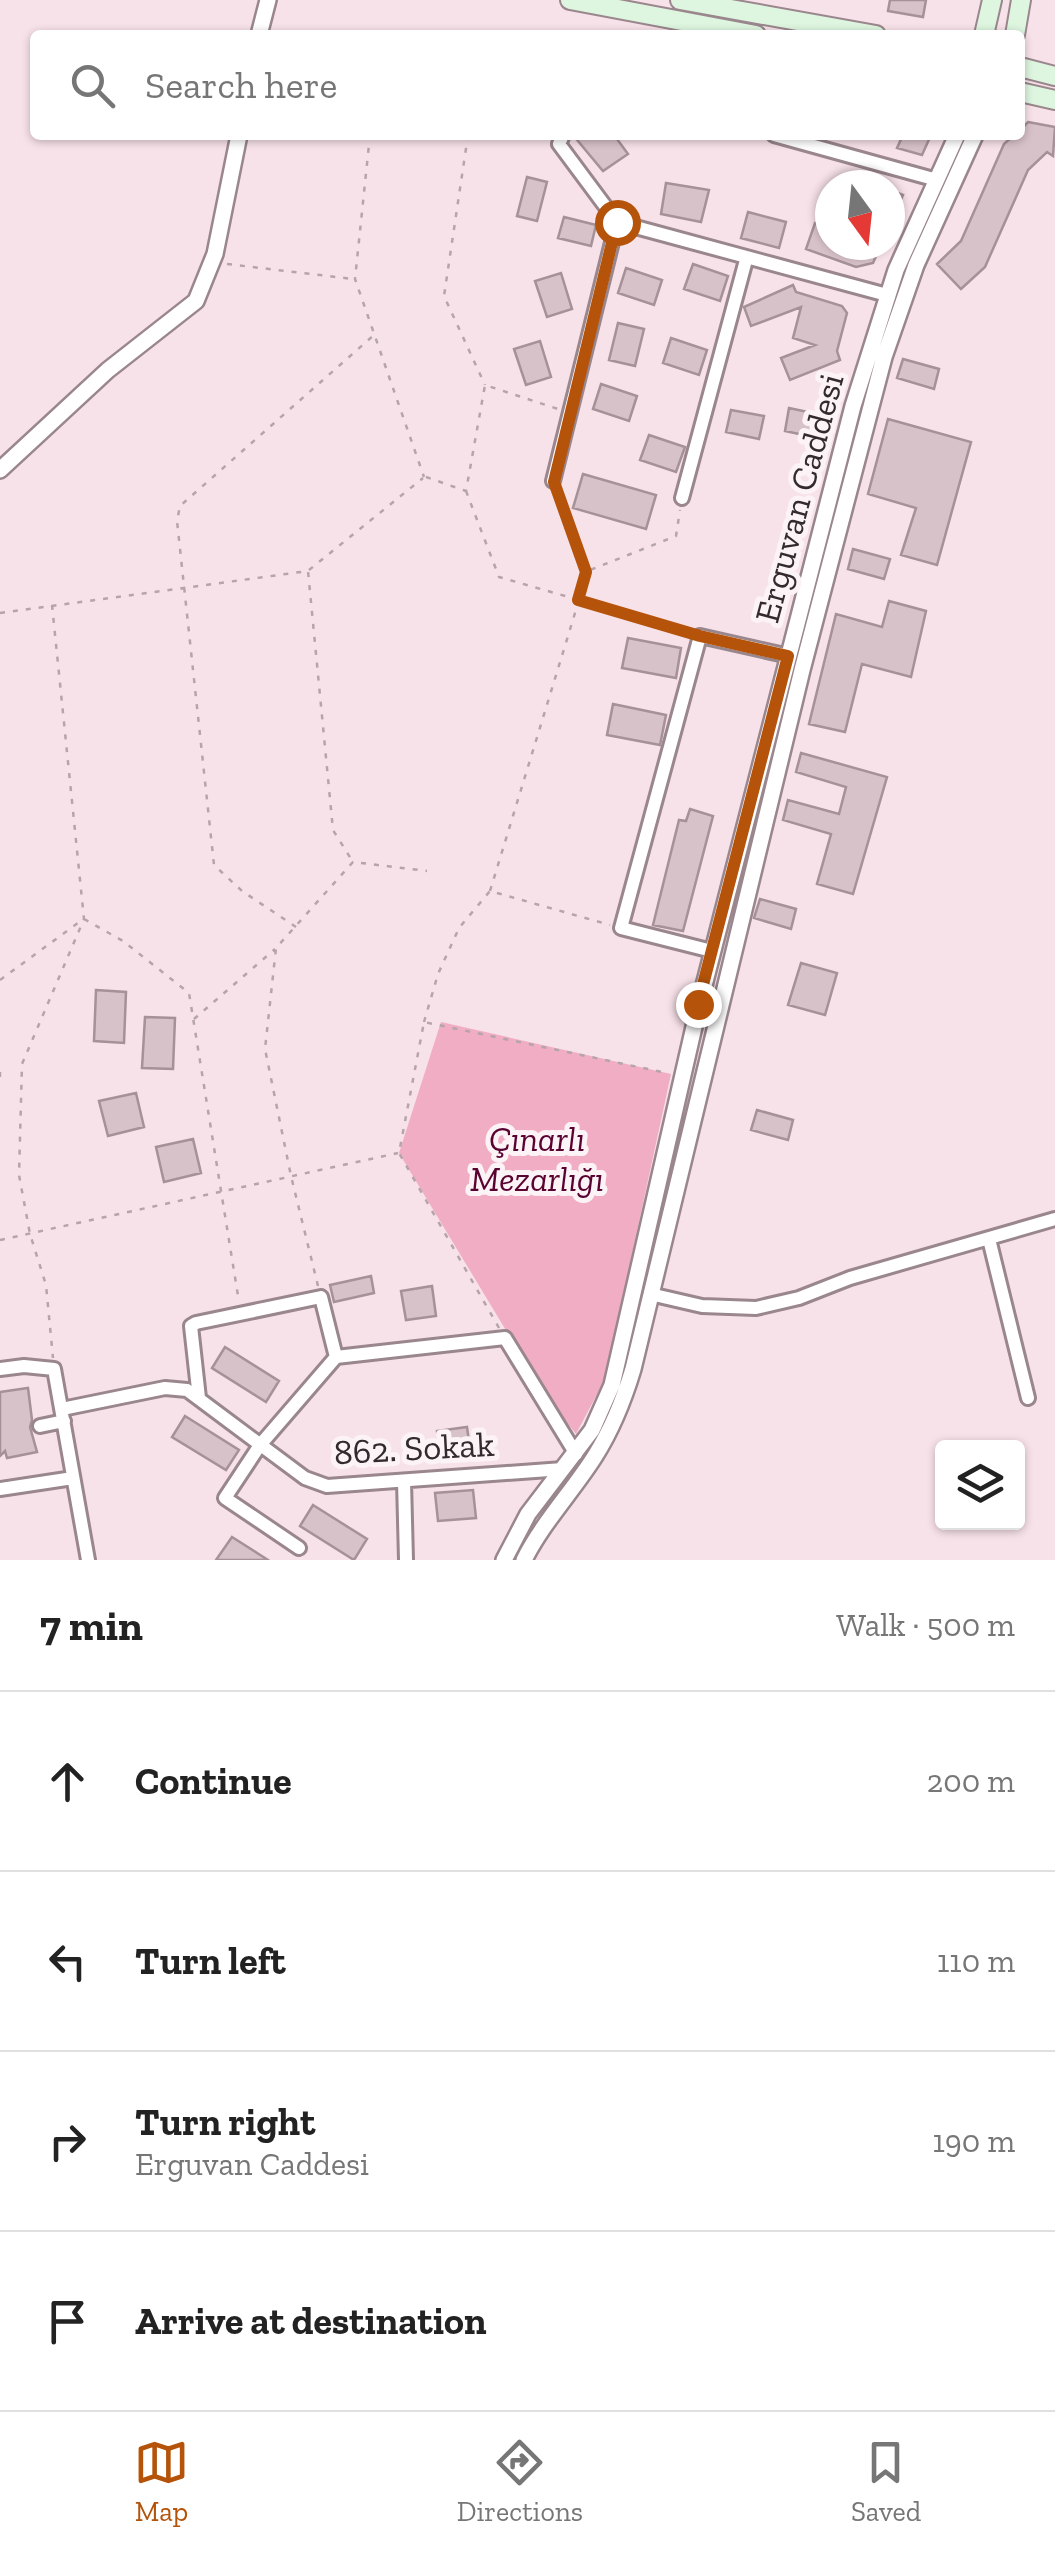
<!DOCTYPE html>
<meta charset="utf-8">
<style>
body{margin:0;font-family:"Zilla Slab",serif;background:#f2f2f2;color:#222}
.controls{position:absolute;right:30px;bottom:30px;display:grid;overflow:hidden;border-radius:10px;box-shadow:0 2px 8px #0004}
.controls button{width:90px;height:90px;display:grid;place-items:center;padding:0;border:0;border-bottom:2px solid #e0e0e0;background:#fff;color:#222;font:50px sans-serif}
.compass{position:absolute;left:815px;top:170px;width:90px;height:90px;border-radius:50%;background:#fff;box-shadow:0 2px 8px #0004;rotate:165deg}
.stop{position:absolute;width:30px;height:30px;margin:-22px;border:8px solid #b45309;border-radius:50%;background:#fff}
.stop.end{background:#b45309;border-color:#fff;box-shadow:0 2px 10px #0008}
.list{margin:0;padding:0;list-style:none}
h2{display:flex;justify-content:space-between;align-items:center;height:130px;margin:0;padding:0 40px;font-size:42px}
h2 small{font-size:32px;font-weight:400;color:#767676}
.list li{display:grid;grid-template-columns:65px 1fr auto;gap:30px;align-items:center;box-sizing:border-box;height:180px;padding:0 40px;border-top:2px solid #e0e0e0}
.list b{display:block;font-size:38px;white-space:nowrap}
.list p{margin:0;font-size:32px;white-space:nowrap;color:#767676}
.list em{font-size:32px;font-style:normal;color:#767676}
.icon{flex:none;width:55px;height:55px;fill:none;stroke:currentColor;stroke-width:2;stroke-linecap:round;stroke-linejoin:round}
.map{position:relative;flex:none;width:1055px;height:1560px;overflow:hidden}
.search{position:absolute;background:#fff;box-shadow:0 2px 8px #0004;left:30px;right:30px;top:30px;height:110px;display:flex;align-items:center;gap:25px;box-sizing:border-box;padding:0 35px;border-radius:10px;color:#767676;font-size:38px}
.sheet{height:850px;background:#fff}
nav{display:flex;justify-content:space-around;align-items:center;box-sizing:border-box;height:140px;border-top:2px solid #e0e0e0;background:#fff;font-size:28px;color:#767676}
nav a{display:grid;justify-items:center;gap:5px}
nav .on{color:#b45309}
.map>svg:first-child{display:block}
.green{fill:#f0adc4}
.building{fill:#d8c2c9;stroke:#a59197;stroke-width:2.5}
.lines{fill:none;stroke-linecap:round;stroke-linejoin:round}
.minor-casing{stroke:#9a868d;stroke-width:18}
.tertiary-casing{stroke:#9a868d;stroke-width:20}
.secondary-casing{stroke:#9a868d;stroke-width:22}
.path{stroke:#b5a4aa;stroke-width:2.5;stroke-dasharray:5 8;stroke-linecap:butt}
.minor{stroke:#fff;stroke-width:12}
.tertiary{stroke:#fff;stroke-width:15}
.secondary{stroke:#def6e0;stroke-width:18}
.route{stroke:#b45309;stroke-width:12}
.labels{text-anchor:middle;stroke-width:10;stroke-linejoin:round;paint-order:stroke}
.street-label{font-size:35px;fill:#322a2d;stroke:#fcf3f6}
.park-label{font-size:35px;font-style:italic;fill:#590330;stroke:#fcf3f6}
</style>
<div class="map">
<svg width="1055" height="1560" viewBox="0 0 1055 1560">
<rect width="100%" height="100%" fill="#f8e2e9"/>
<path class="green" d="M 441,1022 L 671,1074 L 605,1379 L 576,1434 L 545,1395 L 399,1153 Z"/>
<path class="building" d="M 890,0 L 926,0 L 923,17 L 888,11 Z
M 1028,122 L 1055,127 L 1053,156 L 1047,152 L 1028,170 L 985,267 L 961,289 L 937,264 L 961,241 L 1004,144 L 1014,135 L 1020,135 L 1020,130 Z
M 573,135 L 614,135 L 628,154 L 603,171 Z
M 903,135 L 931,135 L 922,155 L 897,148 Z
M 527,177 L 547,182 L 537,221 L 517,216 Z
M 666,183 L 709,190 L 701,222 L 661,214 Z
M 890,190 L 903,195 L 890,224 Z
M 748,212 L 786,222 L 779,248 L 741,238 Z
M 564,217 L 596,225 L 591,246 L 558,238 Z
M 815,223 L 830,228 L 830,245 L 881,245 L 873,263 L 856,267 L 806,249 Z
M 693,264 L 728,276 L 720,301 L 684,289 Z
M 626,268 L 662,280 L 654,305 L 618,293 Z
M 561,273 L 572,309 L 547,317 L 535,281 Z
M 793,285 L 796,292 L 842,306 L 847,313 L 837,351 L 840,360 L 790,380 L 781,358 L 815,345 L 793,338 L 801,307 L 751,326 L 744,307 Z
M 618,323 L 644,329 L 635,366 L 609,360 Z
M 671,338 L 707,350 L 699,375 L 663,363 Z
M 540,341 L 551,377 L 526,385 L 514,349 Z
M 903,359 L 939,369 L 934,389 L 897,378 Z
M 601,384 L 637,396 L 629,421 L 593,409 Z
M 789,408 L 822,415 L 818,438 L 785,431 Z
M 731,410 L 764,416 L 759,439 L 726,432 Z
M 888,419 L 971,442 L 937,565 L 901,555 L 916,508 L 868,494 Z
M 649,435 L 685,447 L 676,472 L 640,460 Z
M 583,474 L 656,495 L 646,529 L 573,508 Z
M 853,549 L 890,559 L 884,579 L 848,569 Z
M 889,601 L 926,611 L 911,677 L 862,664 L 845,732 L 809,724 L 836,614 L 882,627 Z
M 628,638 L 681,648 L 676,678 L 622,668 Z
M 613,704 L 666,715 L 660,745 L 607,735 Z
M 801,753 L 887,777 L 853,894 L 817,884 L 831,834 L 783,820 L 788,800 L 839,814 L 846,787 L 796,772 Z
M 690,809 L 713,816 L 683,931 L 653,925 L 679,820 L 686,821 Z
M 760,899 L 796,909 L 791,929 L 754,918 Z
M 801,963 L 837,973 L 825,1015 L 788,1005 Z
M 96,990 L 126,992 L 124,1043 L 94,1041 Z
M 145,1017 L 175,1018 L 173,1069 L 142,1068 Z
M 136,1093 L 144,1127 L 108,1136 L 99,1101 Z
M 757,1110 L 793,1120 L 788,1140 L 751,1130 Z
M 193,1139 L 201,1173 L 164,1182 L 156,1147 Z
M 371,1276 L 374,1293 L 334,1302 L 330,1285 Z
M 432,1286 L 436,1316 L 406,1320 L 401,1291 Z
M 225,1347 L 279,1381 L 266,1402 L 212,1368 Z
M 28,1388 L 32,1420 L 30,1427 L 37,1452 L 7,1458 L 5,1451 L 0,1456 L 0,1392 Z
M 185,1416 L 239,1450 L 226,1470 L 172,1437 Z
M 467,1427 L 471,1456 L 441,1460 L 437,1431 Z
M 473,1490 L 476,1518 L 438,1521 L 435,1493 Z
M 313,1505 L 367,1539 L 354,1560 L 300,1526 Z
M 232,1537 L 268,1560 L 216,1560 Z"/>
<g class="lines">
<defs>
<path id="minor" d="M 563,135 L 559,144 L 617,222 L 887,295
M 774,135 L 937,180
M 553,481 L 617,222
M 682,498 L 746,260
M 712,951 L 621,928 L 700,636 L 789,656
M 989,1239 L 1028,1398
M 650,1294 L 702,1306 L 756,1308 L 799,1298 L 850,1278 L 1055,1219
M 336,1357 L 505,1338 L 576,1454
M 0,1369 L 24,1366 L 54,1369 L 88,1560
M 199,1398 L 191,1326 L 196,1323 L 321,1297 L 336,1357
M 62,1409 L 165,1388 L 187,1390 L 305,1478 L 327,1486 L 563,1469
M 40,1426 L 64,1421
M 404,1481 L 406,1560
M 0,1489 L 73,1478
M 299,1548 L 225,1498 L 260,1445 L 336,1357"/>
<path id="tertiary" d="M 259,35 L 268,0
M 0,470 L 108,370 L 196,301 L 215,254 L 239,135
M 504,1560 L 528,1514 L 592,1430 L 612,1385 L 699,1005 L 853,406 L 896,270 L 957,135
M 524,1560 C 543,1522 573,1491 595,1456 C 612,1429 624,1399 633,1369 L 802,670 L 884,357 L 916,265 L 975,135"/>
<path id="secondary" d="M 570,0 L 756,35
M 680,0 L 876,35
M 984,35 L 992,0
M 1015,35 L 1021,0
M 1020,67 L 1055,76
M 1020,92 L 1055,100"/>
</defs>
<use href="#minor" class="minor-casing"/>
<use href="#tertiary" class="tertiary-casing"/>
<use href="#secondary" class="secondary-casing"/>
<path class="path" d="M 370,135 L 355,279 L 424,477
M 468,135 L 444,296 L 485,385
M 227,264 L 353,279
M 426,477 L 466,491 L 485,385 L 558,409
M 466,491 L 499,577 L 579,600 L 585,573
M 557,492 L 585,572 L 676,536 L 680,510
M 309,570 L 423,478
M 52,605 L 84,919 L 22,1064 L 19,1175 L 30,1234 L 46,1285 L 53,1358
M 0,613 L 308,571 L 333,830 L 353,862
M 490,891 L 579,600 L 689,632
M 84,919 L 123,941 L 189,993 L 239,1302
M 296,927 L 242,891 L 214,865 L 177,521 L 180,506 L 374,335
M 0,980 L 82,920
M 194,1019 L 275,949
M 424,1022 L 438,974 L 459,928 L 490,891 L 610,925
M 0,1072 L 0,1083
M 0,1240 L 398,1153
M 318,1286 L 291,1176 L 265,1049 L 276,948 L 353,862 L 427,871
M 499,1328 L 399,1153 L 424,1022 L 667,1073"/>
<use href="#minor" class="minor"/>
<use href="#tertiary" class="tertiary"/>
<use href="#secondary" class="secondary"/>
</g>
<g class="lines">
<path class="route" d="M 617,222 L 554,482 L 586,572 L 578,600 L 700,636 L 788,656 L 698,1004"/>
</g>
<g class="labels">
<g class="street-label">
<text transform="translate(799 498) rotate(-75)" y="12">Erguvan Caddesi</text>
<text transform="translate(414 1448) rotate(-3)" y="12">862. Sokak</text>
</g>
<g class="park-label">
<text x="537" y="1151">Çınarlı<tspan x="537" dy="40">Mezarlığı</tspan></text>
</g>
</g>
</svg>
<div class="controls">
<button><svg class="icon" aria-label="layers" viewBox="0 0 24 24"><path d="M12 4l9 5-9 5-9-5zM3 14l9 5 9-5"/></svg></button>
</div>
<svg class="compass" viewBox="-18 -18 36 36"><path d="M0-13l5 13h-10z" fill="#e53935"/><path d="M0 13l5-13h-10z" fill="#767676"/></svg>
<div class="stop" style="left:617px;top:222px"></div>
<div class="stop end" style="left:698px;top:1004px"></div>
<div class="search"><svg class="icon" aria-label="search" viewBox="0 0 24 24"><circle cx="10" cy="10" r="6"/><path d="M15 15l6 6"/></svg>Search here</div>
</div>
<section class="sheet">
<h2>7 min<small>Walk · 500 m</small></h2>
<ul class="list">
<li><svg class="icon" aria-label="ahead" viewBox="0 0 24 24"><path d="M12 20V5M6 11l6-6 6 6"/></svg><div><b>Continue</b></div><em>200 m</em></li>
<li><svg class="icon" aria-label="left" viewBox="0 0 24 24"><path d="M17 20v-9H6M10 6l-5 5 5 5"/></svg><div><b>Turn left</b></div><em>110 m</em></li>
<li><svg class="icon" aria-label="right" viewBox="0 0 24 24"><path d="M7 20v-9h11M14 6l5 5-5 5"/></svg><div><b>Turn right</b><p>Erguvan Caddesi</p></div><em>190 m</em></li>
<li><svg class="icon" aria-label="arrive" viewBox="0 0 24 24"><path d="M6 21V4h12l-3 4 3 4H6"/></svg><div><b>Arrive at destination</b></div></li>
</ul>
</section>
<nav>
<a class="on"><svg class="icon" aria-label="map" viewBox="0 0 24 24"><path d="M3 6l6-2 6 2 6-2v14l-6 2-6-2-6 2zM9 4v14M15 6v14"/></svg>Map</a>
<a><svg class="icon" aria-label="directions" viewBox="0 0 24 24"><path d="M12 3l9 9-9 9-9-9zM9 14v-3h6M13 9l2 2-2 2"/></svg>Directions</a>
<a><svg class="icon" aria-label="saved" viewBox="0 0 24 24"><path d="M7 4h10v16l-5-4-5 4z"/></svg>Saved</a>
</nav>
